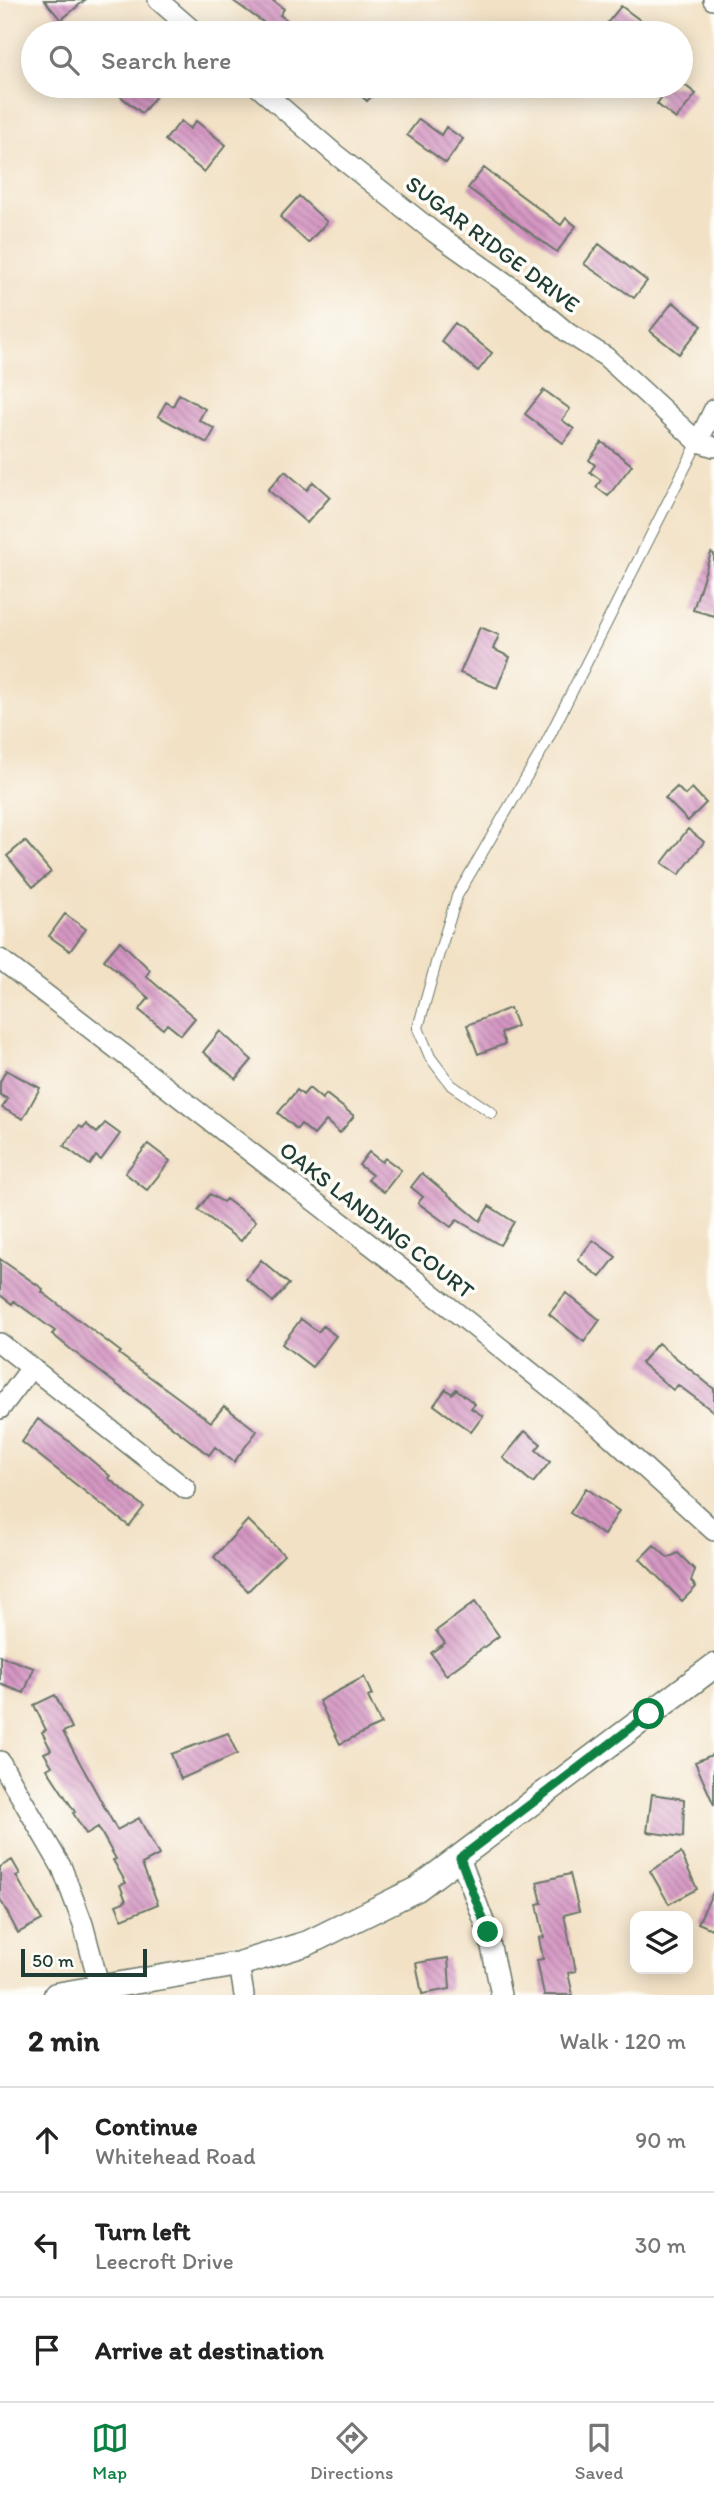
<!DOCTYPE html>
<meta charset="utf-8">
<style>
body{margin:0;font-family:Itim,sans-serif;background:#f6f6f6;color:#222}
.controls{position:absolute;right:21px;bottom:21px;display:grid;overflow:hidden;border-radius:14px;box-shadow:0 4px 18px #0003}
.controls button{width:63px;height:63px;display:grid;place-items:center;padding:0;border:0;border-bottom:2px solid #e0e0e0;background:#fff;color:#222;font:35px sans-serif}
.scale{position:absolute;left:21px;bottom:18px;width:126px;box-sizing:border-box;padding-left:7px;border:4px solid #1f3d34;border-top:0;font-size:19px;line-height:24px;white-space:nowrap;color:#1f3d34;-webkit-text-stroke:5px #fdfcf7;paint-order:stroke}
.stop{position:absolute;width:21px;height:21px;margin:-16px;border:5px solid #0b8043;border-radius:50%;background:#fff}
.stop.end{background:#0b8043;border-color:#fff;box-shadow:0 2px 7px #0008}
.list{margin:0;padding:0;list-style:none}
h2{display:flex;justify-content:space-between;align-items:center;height:91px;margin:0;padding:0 28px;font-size:30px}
h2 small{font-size:23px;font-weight:400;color:#767676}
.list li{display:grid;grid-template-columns:46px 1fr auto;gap:21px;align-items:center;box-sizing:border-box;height:105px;padding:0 28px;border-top:2px solid #e0e0e0}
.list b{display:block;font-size:26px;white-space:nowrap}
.list p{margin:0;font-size:23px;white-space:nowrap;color:#767676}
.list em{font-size:23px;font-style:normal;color:#767676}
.icon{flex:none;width:38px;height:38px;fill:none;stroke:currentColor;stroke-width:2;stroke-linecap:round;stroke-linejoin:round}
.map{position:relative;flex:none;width:714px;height:1995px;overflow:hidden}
.search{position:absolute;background:#fff;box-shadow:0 4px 18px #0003;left:21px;right:21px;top:21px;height:77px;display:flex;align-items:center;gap:18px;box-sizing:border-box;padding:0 24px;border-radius:38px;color:#767676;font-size:26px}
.sheet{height:406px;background:#fff}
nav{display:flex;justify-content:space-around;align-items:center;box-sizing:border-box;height:98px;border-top:2px solid #e0e0e0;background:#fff;font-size:19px;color:#767676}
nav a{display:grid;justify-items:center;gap:4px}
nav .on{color:#0b8043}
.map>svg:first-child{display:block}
.building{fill:url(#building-back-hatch)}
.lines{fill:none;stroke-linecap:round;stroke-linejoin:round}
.service-casing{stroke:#697667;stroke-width:12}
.minor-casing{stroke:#697667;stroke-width:22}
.tertiary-casing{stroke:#697667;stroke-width:27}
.service{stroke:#fff;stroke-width:10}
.minor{stroke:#fff;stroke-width:19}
.tertiary{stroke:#fff;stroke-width:24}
.route{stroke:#0b8043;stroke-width:9}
.labels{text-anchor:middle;stroke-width:7;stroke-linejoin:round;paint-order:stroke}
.street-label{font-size:23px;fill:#1f3d34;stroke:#fdfcf7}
</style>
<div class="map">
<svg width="714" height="1995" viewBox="0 0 714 1995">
<defs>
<pattern id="building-back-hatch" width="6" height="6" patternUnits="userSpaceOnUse" patternTransform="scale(1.75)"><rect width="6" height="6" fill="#d596c3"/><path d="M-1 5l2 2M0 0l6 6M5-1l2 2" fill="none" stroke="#ac7c9f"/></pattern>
</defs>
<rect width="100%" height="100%" fill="#fdfcf7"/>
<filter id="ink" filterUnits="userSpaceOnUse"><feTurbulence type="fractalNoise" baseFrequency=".0143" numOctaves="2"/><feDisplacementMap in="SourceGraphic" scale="14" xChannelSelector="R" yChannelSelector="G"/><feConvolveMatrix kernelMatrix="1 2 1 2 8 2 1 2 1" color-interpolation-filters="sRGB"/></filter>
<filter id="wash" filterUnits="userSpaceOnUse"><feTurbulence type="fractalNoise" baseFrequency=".00686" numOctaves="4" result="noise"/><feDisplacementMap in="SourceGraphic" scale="28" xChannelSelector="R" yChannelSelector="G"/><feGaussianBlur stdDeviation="1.57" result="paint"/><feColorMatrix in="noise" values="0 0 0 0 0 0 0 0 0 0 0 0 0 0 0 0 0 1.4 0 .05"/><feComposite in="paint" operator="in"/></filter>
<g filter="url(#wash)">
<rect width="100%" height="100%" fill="#f2e1c5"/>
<g id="blocks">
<path class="building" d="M 44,0 L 85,0 L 61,20 Z
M 232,0 L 272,0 L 284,9 L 280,15 L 305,33 L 278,33 Z
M 621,6 L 644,23 L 637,33 L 599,33 Z
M 128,86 L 145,86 L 157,95 L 142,113 L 120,96 Z
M 350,86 L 381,86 L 367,101 Z
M 645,86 L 686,86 L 696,94 L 676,119 L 657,104 L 661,98 Z
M 419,119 L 441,135 L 446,127 L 463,139 L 446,163 L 407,135 Z
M 181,121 L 190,129 L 196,121 L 226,145 L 204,172 L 165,140 Z
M 484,168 L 561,225 L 566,218 L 576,226 L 557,252 L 468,188 Z
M 299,196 L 327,222 L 308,243 L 280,217 Z
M 599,244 L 647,281 L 634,298 L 584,264 Z
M 673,302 L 702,326 L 679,354 L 650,331 Z
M 455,323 L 492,353 L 478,371 L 441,341 Z
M 544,390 L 570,409 L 562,420 L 574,429 L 563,443 L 525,414 Z
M 179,394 L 205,409 L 199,420 L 215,429 L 207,443 L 158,416 L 166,402 L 173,406 Z
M 602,442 L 632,465 L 608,496 L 596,487 L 601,480 L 590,472 L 595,465 L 589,460 Z
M 285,471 L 307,490 L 313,482 L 330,497 L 307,523 L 268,490 Z
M 711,553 L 714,554 L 714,616 L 693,610 Z
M 480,627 L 499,635 L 493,649 L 510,657 L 497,688 L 460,673 Z
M 677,787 L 685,795 L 692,788 L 706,803 L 688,821 L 665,798 Z
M 688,829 L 704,842 L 679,875 L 662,863 Z
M 25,841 L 51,872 L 33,887 L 7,856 Z
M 65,914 L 86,929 L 70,951 L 49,936 Z
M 120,941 L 150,970 L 146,976 L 195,1018 L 181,1035 L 167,1024 L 163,1029 L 139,1010 L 149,998 L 104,960 Z
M 510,1008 L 517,1026 L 501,1033 L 505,1044 L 478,1054 L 467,1025 Z
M 220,1031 L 252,1060 L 236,1079 L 203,1052 Z
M 6,1070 L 40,1088 L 23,1119 L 2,1108 L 8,1099 L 0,1095 L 0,1082 Z
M 309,1088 L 322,1099 L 326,1094 L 354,1116 L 340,1133 L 326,1121 L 314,1135 L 301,1124 L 297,1129 L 278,1113 L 297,1090 L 303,1095 Z
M 105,1123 L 120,1134 L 101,1160 L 96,1156 L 90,1165 L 64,1146 L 79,1126 L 83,1128 L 86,1124 L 97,1133 Z
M 148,1144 L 170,1161 L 147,1190 L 125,1173 Z
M 369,1152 L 382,1162 L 385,1158 L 401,1170 L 384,1192 L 368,1180 L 372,1175 L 359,1165 Z
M 422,1173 L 480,1221 L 489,1206 L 514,1222 L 500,1245 L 457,1220 L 451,1227 L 418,1203 L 423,1197 L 411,1187 Z
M 210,1194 L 223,1202 L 226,1199 L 256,1221 L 241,1241 L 198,1210 Z
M 593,1240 L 616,1257 L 600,1277 L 578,1260 Z
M 0,1259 L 43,1289 L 42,1292 L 121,1352 L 119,1354 L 211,1422 L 224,1406 L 257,1431 L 234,1462 L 215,1447 L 209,1455 L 73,1351 L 52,1334 L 55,1331 L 14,1301 L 12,1304 L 0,1295 Z
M 261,1260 L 289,1284 L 273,1302 L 246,1279 Z
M 566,1293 L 600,1320 L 584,1342 L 549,1314 Z
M 301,1319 L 318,1332 L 323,1326 L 336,1336 L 312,1367 L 282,1344 Z
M 658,1343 L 714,1389 L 714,1412 L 678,1385 L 673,1390 L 641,1363 Z
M 446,1389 L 452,1394 L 456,1389 L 475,1404 L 471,1408 L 483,1416 L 471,1432 L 434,1405 Z
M 38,1419 L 70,1442 L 110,1476 L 108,1478 L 144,1507 L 129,1526 L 22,1442 Z
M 525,1431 L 541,1444 L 536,1450 L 550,1462 L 533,1483 L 503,1458 Z
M 586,1488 L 619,1511 L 604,1535 L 570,1513 Z
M 248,1520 L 284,1555 L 248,1591 L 214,1557 Z
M 654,1545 L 668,1558 L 678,1553 L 695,1570 L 691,1581 L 696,1587 L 682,1601 L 640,1559 Z
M 475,1602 L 499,1636 L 446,1675 L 431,1653 L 445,1643 L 436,1631 Z
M 0,1656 L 34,1668 L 24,1693 L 0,1684 Z
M 364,1677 L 372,1695 L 368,1697 L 381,1724 L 340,1744 L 319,1701 Z
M 55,1695 L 72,1728 L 63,1732 L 117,1830 L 139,1818 L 159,1855 L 142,1864 L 158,1904 L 122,1919 L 116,1905 L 126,1901 L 120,1885 L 126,1883 L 113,1860 L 116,1859 L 98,1827 L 86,1834 L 73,1813 L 75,1812 L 47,1769 L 52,1766 L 44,1753 L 51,1750 L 42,1732 L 46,1730 L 34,1705 Z
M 228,1733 L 237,1754 L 181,1779 L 171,1754 Z
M 714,1754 L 714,1805 L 695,1762 Z
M 652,1794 L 684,1799 L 683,1837 L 647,1832 Z
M 681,1853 L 697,1889 L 669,1904 L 650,1871 Z
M 12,1860 L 20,1874 L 16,1876 L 42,1920 L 18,1933 L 0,1899 L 0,1867 Z
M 570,1874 L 579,1911 L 564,1915 L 576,1971 L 568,1973 L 573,1995 L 544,1995 L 537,1960 L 543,1959 L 539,1938 L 544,1937 L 537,1904 L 542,1903 L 537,1882 Z
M 714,1890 L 714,1930 L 698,1923 Z
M 448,1958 L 450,1989 L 422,1994 L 416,1963 Z"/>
</g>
</g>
<g filter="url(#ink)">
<use href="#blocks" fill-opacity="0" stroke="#697667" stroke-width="2"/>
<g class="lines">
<defs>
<path id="service" d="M 492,1113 L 451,1085 L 430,1057 L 418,1028 L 436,963 L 457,896 L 545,745 L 698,442"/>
<path id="minor" d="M 158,0 L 196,33
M 713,0 L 714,0
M 257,86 L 334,153 L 435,233 L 520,293 L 568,333 L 606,357 L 698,442 L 714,447
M 698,442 L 714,409
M 0,959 L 393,1262 L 601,1428 L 714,1531
M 0,1343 L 186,1489
M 0,1409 L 31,1368
M 0,1761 L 62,1868 L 83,1924 L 100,1988
M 460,1858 L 488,1932 L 501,1995
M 239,1964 L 244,1995"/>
<path id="tertiary" d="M 56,1995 L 239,1964 L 308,1943 L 417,1889 L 714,1666"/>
</defs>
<use href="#service" class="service-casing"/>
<use href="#minor" class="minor-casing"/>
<use href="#tertiary" class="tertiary-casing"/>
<use href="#service" class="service"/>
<use href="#minor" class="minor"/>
<use href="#tertiary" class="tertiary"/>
</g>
</g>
<g class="lines" filter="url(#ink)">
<path class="route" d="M 488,1932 L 460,1858 L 649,1714"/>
</g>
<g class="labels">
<g class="street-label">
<text transform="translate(493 244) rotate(37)" y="8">SUGAR RIDGE DRIVE</text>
<text transform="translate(377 1220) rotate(38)" y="8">OAKS LANDING COURT</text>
</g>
</g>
</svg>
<div class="controls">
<button><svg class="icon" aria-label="layers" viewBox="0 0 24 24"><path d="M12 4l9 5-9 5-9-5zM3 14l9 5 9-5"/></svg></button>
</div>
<div class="scale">50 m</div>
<div class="stop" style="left:649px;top:1714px"></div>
<div class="stop end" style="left:488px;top:1932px"></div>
<div class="search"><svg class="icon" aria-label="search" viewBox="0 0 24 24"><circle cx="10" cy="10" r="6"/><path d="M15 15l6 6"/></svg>Search here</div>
</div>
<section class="sheet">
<h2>2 min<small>Walk · 120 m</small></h2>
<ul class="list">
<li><svg class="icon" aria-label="ahead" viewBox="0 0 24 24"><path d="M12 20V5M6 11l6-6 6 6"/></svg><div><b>Continue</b><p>Whitehead Road</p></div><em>90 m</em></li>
<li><svg class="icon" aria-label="left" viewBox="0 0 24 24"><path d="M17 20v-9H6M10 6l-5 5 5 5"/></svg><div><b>Turn left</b><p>Leecroft Drive</p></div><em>30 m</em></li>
<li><svg class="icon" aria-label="arrive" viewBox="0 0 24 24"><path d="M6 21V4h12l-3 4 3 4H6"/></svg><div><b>Arrive at destination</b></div></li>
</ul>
</section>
<nav>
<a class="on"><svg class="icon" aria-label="map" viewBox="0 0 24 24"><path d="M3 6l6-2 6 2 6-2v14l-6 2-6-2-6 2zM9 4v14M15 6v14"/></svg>Map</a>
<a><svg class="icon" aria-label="directions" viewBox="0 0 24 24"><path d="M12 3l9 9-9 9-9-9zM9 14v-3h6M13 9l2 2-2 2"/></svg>Directions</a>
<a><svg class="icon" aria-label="saved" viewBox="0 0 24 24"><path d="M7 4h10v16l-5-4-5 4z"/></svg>Saved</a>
</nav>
